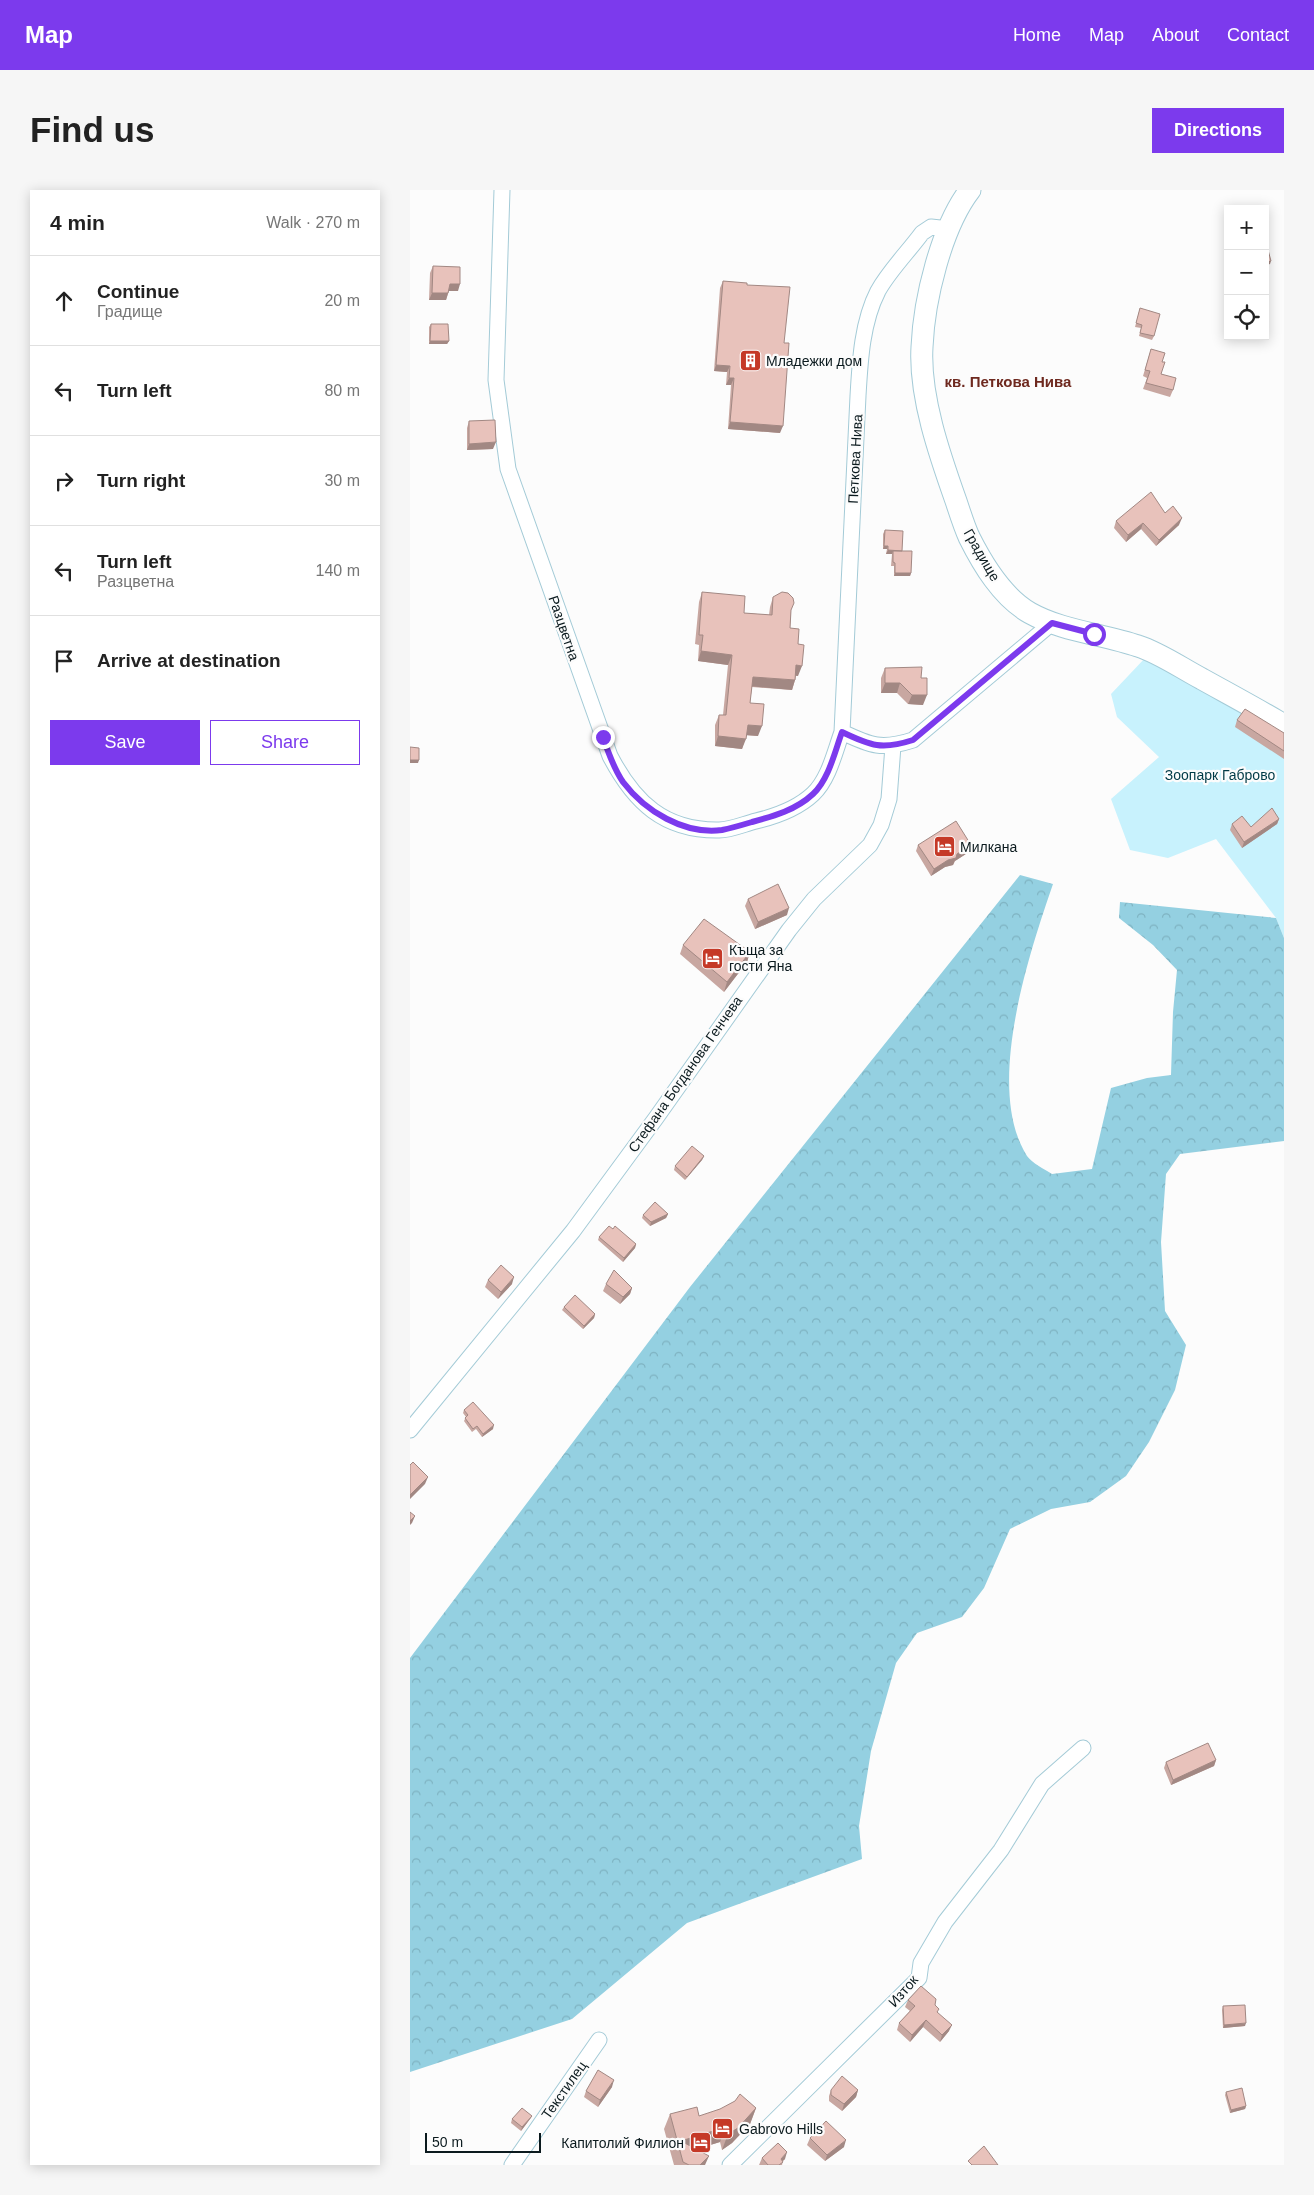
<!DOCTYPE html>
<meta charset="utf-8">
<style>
body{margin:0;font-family:Helvetica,sans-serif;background:#f6f6f6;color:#222}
.controls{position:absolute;right:15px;top:15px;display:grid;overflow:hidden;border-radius:0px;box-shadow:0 2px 12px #0003}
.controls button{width:45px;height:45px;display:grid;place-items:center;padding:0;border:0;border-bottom:1px solid #e0e0e0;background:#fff;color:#222;font:25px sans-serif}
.scale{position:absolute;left:15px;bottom:12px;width:116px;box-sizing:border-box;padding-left:5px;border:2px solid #0b1a1e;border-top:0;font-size:14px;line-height:18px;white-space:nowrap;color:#0b1a1e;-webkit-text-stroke:4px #fcfcfc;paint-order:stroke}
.stop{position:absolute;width:15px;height:15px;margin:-11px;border:4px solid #7c3aed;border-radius:50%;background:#fff}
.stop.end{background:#7c3aed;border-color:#fff;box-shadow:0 1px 5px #0008}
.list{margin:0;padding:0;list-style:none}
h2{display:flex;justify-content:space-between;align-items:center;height:65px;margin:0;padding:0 20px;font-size:21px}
h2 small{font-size:16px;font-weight:400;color:#767676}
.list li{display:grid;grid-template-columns:32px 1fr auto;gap:15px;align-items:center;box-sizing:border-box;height:90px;padding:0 20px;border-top:1px solid #e0e0e0}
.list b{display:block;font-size:19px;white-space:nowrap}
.list p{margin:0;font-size:16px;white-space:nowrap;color:#767676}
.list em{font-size:16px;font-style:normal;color:#767676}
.actions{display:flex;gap:10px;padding:15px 20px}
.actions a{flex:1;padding:11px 0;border:1px solid #7c3aed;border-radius:0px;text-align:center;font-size:18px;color:#7c3aed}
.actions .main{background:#7c3aed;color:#fff}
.icon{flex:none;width:28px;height:28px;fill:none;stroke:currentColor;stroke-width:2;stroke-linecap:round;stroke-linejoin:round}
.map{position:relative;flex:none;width:874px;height:1975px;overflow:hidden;border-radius:0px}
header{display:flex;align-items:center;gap:30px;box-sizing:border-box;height:70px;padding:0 25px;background:#7c3aed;color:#fff}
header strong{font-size:24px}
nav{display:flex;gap:28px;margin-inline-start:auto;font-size:18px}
.intro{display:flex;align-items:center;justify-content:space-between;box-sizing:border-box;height:120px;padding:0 30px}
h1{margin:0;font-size:35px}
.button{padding:12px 22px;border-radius:0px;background:#7c3aed;color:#fff;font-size:18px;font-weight:700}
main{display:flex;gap:30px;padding:0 30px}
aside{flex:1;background:#fff;border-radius:0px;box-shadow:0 2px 12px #0003}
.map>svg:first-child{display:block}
.green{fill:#c8f2fd}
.forest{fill:url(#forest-crowns)}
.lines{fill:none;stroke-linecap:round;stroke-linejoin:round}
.street-casing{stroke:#a4cbd7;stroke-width:17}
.secondary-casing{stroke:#a4cbd7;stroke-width:23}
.street{stroke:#fff;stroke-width:15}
.secondary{stroke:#fff;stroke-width:21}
.wall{fill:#c8a7a1}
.shaded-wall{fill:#a28883}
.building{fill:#e8c2bb;stroke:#a28883}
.route{stroke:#7c3aed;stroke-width:6}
.labels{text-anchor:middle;stroke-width:4.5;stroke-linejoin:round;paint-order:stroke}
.poi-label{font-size:14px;fill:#0b1a1e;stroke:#fcfcfc;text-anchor:start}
.street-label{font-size:14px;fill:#0b1a1e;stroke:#fcfcfc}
.park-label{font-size:14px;fill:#003a46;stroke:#fcfcfc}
.neighbourhood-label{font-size:15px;font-weight:bold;fill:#6e291f;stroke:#fcfcfc}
</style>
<header>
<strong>Map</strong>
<nav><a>Home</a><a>Map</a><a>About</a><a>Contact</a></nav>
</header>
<div class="intro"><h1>Find us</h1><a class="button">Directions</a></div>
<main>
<aside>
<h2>4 min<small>Walk · 270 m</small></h2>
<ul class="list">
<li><svg class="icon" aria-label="ahead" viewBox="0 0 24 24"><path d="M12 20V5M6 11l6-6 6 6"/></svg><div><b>Continue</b><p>Градище</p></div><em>20 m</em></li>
<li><svg class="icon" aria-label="left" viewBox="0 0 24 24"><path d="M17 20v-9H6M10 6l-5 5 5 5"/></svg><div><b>Turn left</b></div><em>80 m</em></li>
<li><svg class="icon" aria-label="right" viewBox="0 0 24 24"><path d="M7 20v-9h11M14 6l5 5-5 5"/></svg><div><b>Turn right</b></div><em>30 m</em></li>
<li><svg class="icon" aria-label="left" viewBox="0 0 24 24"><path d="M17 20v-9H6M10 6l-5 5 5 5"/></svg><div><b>Turn left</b><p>Разцветна</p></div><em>140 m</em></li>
<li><svg class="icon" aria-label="arrive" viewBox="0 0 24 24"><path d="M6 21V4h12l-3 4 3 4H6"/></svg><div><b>Arrive at destination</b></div></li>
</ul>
<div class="actions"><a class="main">Save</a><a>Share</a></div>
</aside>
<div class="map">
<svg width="874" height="1975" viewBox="0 0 874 1975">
<defs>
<pattern id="forest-crowns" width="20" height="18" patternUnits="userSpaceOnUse" patternTransform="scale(1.25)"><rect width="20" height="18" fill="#94d0e1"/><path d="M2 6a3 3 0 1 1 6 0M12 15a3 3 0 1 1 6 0" fill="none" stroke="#7eb2c1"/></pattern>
</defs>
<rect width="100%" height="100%" fill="#fcfcfc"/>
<path class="green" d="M 736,467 L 874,546 L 874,748 L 866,728 L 806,649 L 758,668 L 720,660 L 701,609 L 749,567 L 707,527 L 701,504 Z"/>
<path class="forest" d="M 610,685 L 643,694 C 619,764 574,898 617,966 C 622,973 634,979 642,984 L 682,979 L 701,898 L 737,888 L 761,885 L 763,822 L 767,780 L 743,755 L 709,728 L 710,712 L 866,728 L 874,748 L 874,951 L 770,964 L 756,984 L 751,1052 L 755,1121 L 776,1155 L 765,1200 L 739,1252 L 716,1286 L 680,1312 L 641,1319 L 600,1339 L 574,1398 L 552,1427 L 507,1443 L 486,1473 L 461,1561 L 449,1636 L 452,1669 L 277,1733 L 162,1829 L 0,1882 L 0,1468 L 280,1097 Z"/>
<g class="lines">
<defs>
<path id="street" d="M 92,0 L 86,190 L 98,279 L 200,566 C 224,612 254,641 309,640 C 321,640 334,634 346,631 C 367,626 387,619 403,604 C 419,589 425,561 432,542 L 448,206 C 450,171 452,132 468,101 C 479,81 498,62 512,43 L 521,37 L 539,39
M 432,542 C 461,556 472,560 503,550 L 642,433
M 0,1240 L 163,1041 L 246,928 L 379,740 L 404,709 L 460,655 L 471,635 L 479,609 L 483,556
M 102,1975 L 189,1850
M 320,1975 L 509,1788 L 511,1773 L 535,1732 L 591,1660 L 632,1594 L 673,1558"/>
<path id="secondary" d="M 560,0 C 531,38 514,110 512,157 C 509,206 530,266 546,311 C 550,323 554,336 559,347 C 573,375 592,407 620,423 C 652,441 693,444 728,456 C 750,463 771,478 792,489 C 819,504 847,519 874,535"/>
</defs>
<use href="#street" class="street-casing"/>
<use href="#secondary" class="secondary-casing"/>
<use href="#street" class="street"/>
<use href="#secondary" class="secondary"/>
</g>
<path class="wall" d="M 23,76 L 48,101 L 39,101 L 36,110 L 19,110 L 20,83 Z
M 313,91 L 337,95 L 374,153 L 370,243 L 318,239 L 321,195 L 316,195 L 317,182 L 304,181 L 310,98 Z
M 730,118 L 744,146 L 742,150 L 729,146 L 731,138 L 725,137 Z
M 21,134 L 39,151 L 37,154 L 19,154 L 19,137 Z
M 741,159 L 752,172 L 751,184 L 763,200 L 760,207 L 733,199 L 737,188 L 733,186 Z
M 59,231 L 83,259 L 57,260 L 57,238 Z
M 755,323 L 769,335 L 746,356 L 731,339 L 716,352 L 704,338 L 706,331 Z
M 475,340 L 492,361 L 501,383 L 500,386 L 484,386 L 484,376 L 481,376 L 482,364 L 476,364 L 477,359 L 473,359 L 473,344 Z
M 292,402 L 334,423 L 359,425 L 360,417 L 363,407 L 381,422 L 380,438 L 388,454 L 388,486 L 386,486 L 385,490 L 382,500 L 342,497 L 340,513 L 348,546 L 336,545 L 332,559 L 305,556 L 305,535 L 309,525 L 313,525 L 318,475 L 288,471 L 289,455 L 285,454 L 289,412 Z
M 475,478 L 511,488 L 513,515 L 498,514 L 487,503 L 471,503 L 471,488 Z
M 827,530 L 874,543 L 874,569 L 825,537 Z
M 869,629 L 867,634 L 832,658 L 820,640 L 822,634 L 841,637 Z
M 508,655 L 561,655 L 559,662 L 545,671 L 543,675 L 535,677 L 521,686 L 506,661 Z
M 338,709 L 377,725 L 345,739 L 335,716 Z
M 273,755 L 340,762 L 337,772 L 314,802 L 270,764 Z
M 294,966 L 292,970 L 275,990 L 264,980 L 265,976 Z
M 258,1024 L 256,1028 L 240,1036 L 232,1028 L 233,1025 Z
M 189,1047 L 226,1054 L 225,1058 L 213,1072 L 188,1050 Z
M 78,1090 L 102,1094 L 88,1109 L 75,1097 Z
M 196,1094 L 222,1098 L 220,1104 L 210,1114 L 193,1101 Z
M 154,1117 L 185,1124 L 184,1128 L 173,1139 L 152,1120 Z
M 54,1220 L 83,1239 L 72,1247 L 66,1239 L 62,1242 L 54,1231 L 56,1227 L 53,1223 Z
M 806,1570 L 804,1576 L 761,1595 L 754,1578 L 756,1572 Z
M 498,1810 L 525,1815 L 528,1823 L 539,1841 L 530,1852 L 513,1837 L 500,1852 L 487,1840 L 489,1833 L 500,1821 L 495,1817 Z
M 813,1816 L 835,1836 L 813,1838 L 812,1820 Z
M 202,1897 L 188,1917 L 174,1907 L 176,1901 Z
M 421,1900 L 448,1900 L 446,1907 L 432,1921 L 419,1911 L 419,1906 Z
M 816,1902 L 836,1916 L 835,1919 L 820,1923 L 815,1905 Z
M 346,1918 L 340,1934 L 322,1953 L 312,1960 L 310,1952 L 287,1959 L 295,1975 L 264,1975 L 254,1939 L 260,1924 L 289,1926 Z
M 122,1926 L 120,1929 L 111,1941 L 101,1933 L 102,1929 Z
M 400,1948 L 434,1957 L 415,1971 L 397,1955 Z
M 352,1968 L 375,1969 L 373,1971 L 372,1975 L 349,1975 Z"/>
<path class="shaded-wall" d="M 861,71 L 860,74 L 855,76 L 855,73 Z
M 40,94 L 50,94 L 48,101 L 37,101 Z
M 22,103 L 38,103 L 36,110 L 19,110 Z
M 20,151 L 39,151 L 37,154 L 19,154 Z
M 306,175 L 320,176 L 317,182 L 304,181 Z
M 319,188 L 324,188 L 321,195 L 316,195 Z
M 320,232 L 373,236 L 370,243 L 318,239 Z
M 86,252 L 83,259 L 57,260 L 59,254 Z
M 772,328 L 769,335 L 746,356 L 749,350 Z
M 733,333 L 731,339 L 716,352 L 718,345 Z
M 474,356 L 478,356 L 477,359 L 473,359 Z
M 478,360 L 492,361 L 483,361 L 482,364 L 476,364 Z
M 485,383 L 501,383 L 500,386 L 484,386 Z
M 291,461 L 322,465 L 318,475 L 288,471 Z
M 386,475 L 392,476 L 388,486 L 383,485 Z
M 343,487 L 385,490 L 382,500 L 339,496 Z
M 475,493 L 490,493 L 487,503 L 471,503 Z
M 502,505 L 517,505 L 513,515 L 498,514 Z
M 338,535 L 352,536 L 348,546 L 334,545 Z
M 308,546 L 336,549 L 332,559 L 305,556 Z
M 0,570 L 9,570 L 8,573 L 0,573 Z
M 869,629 L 867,634 L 832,658 L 834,652 Z
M 561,655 L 559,662 L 545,671 L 547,664 Z
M 546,668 L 543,675 L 535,677 L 521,686 L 524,679 L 538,670 Z
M 379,718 L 377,725 L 345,739 L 348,732 Z
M 340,762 L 337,772 L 314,802 L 317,792 Z
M 294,966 L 292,970 L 275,990 L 277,987 Z
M 258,1024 L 256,1028 L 240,1036 L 241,1032 Z
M 226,1054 L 225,1058 L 213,1072 L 214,1068 Z
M 104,1087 L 102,1094 L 88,1109 L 91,1102 Z
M 222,1098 L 220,1104 L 210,1114 L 213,1107 Z
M 185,1124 L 184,1128 L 173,1139 L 174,1136 Z
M 84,1235 L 83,1239 L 72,1247 L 73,1244 Z
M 18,1287 L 15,1294 L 0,1309 L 0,1305 Z
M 5,1326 L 2,1333 L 0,1335 L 0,1331 Z
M 806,1570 L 804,1576 L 761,1595 L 763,1590 Z
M 516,1830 L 513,1837 L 500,1852 L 502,1845 Z
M 836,1833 L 835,1836 L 813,1838 L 814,1835 Z
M 542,1835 L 539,1841 L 530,1852 L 532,1845 Z
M 204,1890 L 202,1897 L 188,1917 L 190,1910 Z
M 448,1900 L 446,1907 L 432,1921 L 434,1914 Z
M 836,1916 L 835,1919 L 820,1923 L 821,1920 Z
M 346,1918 L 340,1934 L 322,1953 L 312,1960 L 318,1944 Z
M 122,1926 L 120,1929 L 111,1941 L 112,1937 Z
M 316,1937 L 310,1952 L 271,1964 L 271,1951 Z
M 436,1950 L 434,1957 L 415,1971 L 417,1965 Z
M 377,1962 L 375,1969 L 368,1975 L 371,1969 Z
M 299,1966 L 295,1975 L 290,1975 Z"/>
<path class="building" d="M 855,60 L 858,60 L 861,71 L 855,73 Z
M 23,76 L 50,77 L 50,94 L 40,94 L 38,103 L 22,103 Z
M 313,91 L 337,93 L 337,95 L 380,97 L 374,153 L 379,153 L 373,236 L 320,232 L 324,188 L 319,188 L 320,176 L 306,175 Z
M 730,118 L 750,124 L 744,146 L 730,143 L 732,135 L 726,133 Z
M 21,134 L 38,134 L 39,151 L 20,151 Z
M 741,159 L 755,163 L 752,172 L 755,172 L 751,184 L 766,188 L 763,200 L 736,193 L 740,181 L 735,180 Z
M 85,230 L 86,252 L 59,254 L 59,231 Z
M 741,302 L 755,323 L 763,316 L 772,328 L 749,350 L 733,333 L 718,345 L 706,331 Z
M 475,340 L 493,341 L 492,361 L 478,360 L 478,356 L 474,356 Z
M 483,361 L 502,361 L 501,383 L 485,383 L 485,373 L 483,372 Z
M 292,402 L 335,406 L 334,423 L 362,425 L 363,407 L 372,402 L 378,403 L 383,408 L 384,413 L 381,420 L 380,438 L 389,439 L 388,454 L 394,455 L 392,476 L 386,475 L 385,490 L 343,487 L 340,513 L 354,514 L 352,536 L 338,535 L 336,549 L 308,546 L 309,525 L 316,525 L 322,465 L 291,461 L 293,445 L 289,445 Z
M 512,477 L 511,488 L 517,488 L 517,505 L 502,505 L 490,493 L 475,493 L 475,478 Z
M 835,519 L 874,543 L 874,561 L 827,530 Z
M 0,557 L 9,558 L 9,570 L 0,570 Z
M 862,618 L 869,629 L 834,652 L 822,634 L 832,626 L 841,637 Z
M 546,631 L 561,655 L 547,664 L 546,668 L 538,670 L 524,679 L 508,655 Z
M 368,694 L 379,718 L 348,732 L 338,709 Z
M 294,729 L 340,762 L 317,792 L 273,755 Z
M 282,956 L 294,966 L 277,987 L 265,976 Z
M 245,1012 L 258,1024 L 241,1032 L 233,1025 Z
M 199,1036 L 203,1039 L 205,1036 L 226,1054 L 214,1068 L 189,1047 Z
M 91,1075 L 104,1087 L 91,1102 L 78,1090 Z
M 204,1080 L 222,1098 L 213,1107 L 196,1094 Z
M 165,1105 L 185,1124 L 174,1136 L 154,1117 Z
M 63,1212 L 84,1235 L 73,1244 L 67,1236 L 63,1239 L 55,1228 L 58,1225 L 54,1220 Z
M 3,1272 L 18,1287 L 0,1305 L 0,1275 Z
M 0,1322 L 5,1326 L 0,1331 Z
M 798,1553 L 806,1570 L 763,1590 L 756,1572 Z
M 511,1796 L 526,1809 L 525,1815 L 529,1819 L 527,1822 L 542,1835 L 532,1845 L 516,1830 L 502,1845 L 489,1833 L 505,1816 L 498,1810 Z
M 835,1815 L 836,1833 L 814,1835 L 813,1816 Z
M 188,1880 L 204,1890 L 190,1910 L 176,1901 Z
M 432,1886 L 448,1900 L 434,1914 L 421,1905 L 421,1900 Z
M 832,1898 L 836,1916 L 821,1920 L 816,1902 Z
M 330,1904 L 346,1918 L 328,1938 L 318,1944 L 316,1937 L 271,1951 L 299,1966 L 290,1975 L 279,1975 L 273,1972 L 260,1924 L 287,1917 L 289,1926 L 310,1919 L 325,1911 Z
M 112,1918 L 122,1926 L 112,1937 L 102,1929 Z
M 416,1931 L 436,1950 L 417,1965 L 400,1948 Z
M 368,1953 L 377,1962 L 371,1969 L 373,1972 L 369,1975 L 358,1975 L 352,1968 Z
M 574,1956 L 588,1975 L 562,1975 L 558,1971 Z"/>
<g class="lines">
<path class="route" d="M 193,547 C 198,562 204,579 213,592 C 235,621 274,645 312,640 C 322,638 332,635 342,632 C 364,626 386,620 403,604 C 419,589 425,561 432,542 C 461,556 472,560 503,550 L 642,433 L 684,444"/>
</g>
<defs>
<symbol id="building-square" viewBox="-11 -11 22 22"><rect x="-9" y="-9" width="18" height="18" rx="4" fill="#c53927" stroke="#fcfcfc"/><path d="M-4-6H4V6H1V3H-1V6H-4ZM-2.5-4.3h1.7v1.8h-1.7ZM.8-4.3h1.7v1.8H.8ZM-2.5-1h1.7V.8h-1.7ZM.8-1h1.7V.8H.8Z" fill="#fff"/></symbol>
<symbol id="hotel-square" viewBox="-11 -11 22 22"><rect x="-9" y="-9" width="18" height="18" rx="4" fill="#c53927" stroke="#fcfcfc"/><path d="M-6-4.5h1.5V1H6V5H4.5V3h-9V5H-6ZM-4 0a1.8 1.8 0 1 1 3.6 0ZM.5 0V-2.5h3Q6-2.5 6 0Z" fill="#fff"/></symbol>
</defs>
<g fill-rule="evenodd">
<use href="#building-square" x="328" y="158" width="25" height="25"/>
<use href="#hotel-square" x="522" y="644" width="25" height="25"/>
<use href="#hotel-square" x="290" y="756" width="25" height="25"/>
<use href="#hotel-square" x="300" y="1926" width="25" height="25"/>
<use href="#hotel-square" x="278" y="1940" width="25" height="25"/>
</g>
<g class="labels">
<g class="poi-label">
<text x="356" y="176">Младежки дом</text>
<text x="550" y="662">Милкана</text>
<text x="319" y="765">Къща за<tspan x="319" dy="16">гости Яна</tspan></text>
<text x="329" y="1944">Gabrovo Hills</text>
<text x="274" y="1958" text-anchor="end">Капитолий Филион</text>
</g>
<g class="street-label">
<text transform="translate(445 269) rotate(-87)" y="5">Петкова Нива</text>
<text transform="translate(572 365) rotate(60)" y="5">Градище</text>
<text transform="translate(154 438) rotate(71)" y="5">Разцветна</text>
<text transform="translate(275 884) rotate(-55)" y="5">Стефана Богданова Генчева</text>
<text transform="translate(493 1801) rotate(-49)" y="5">Изток</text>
<text transform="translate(154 1900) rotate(-55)" y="5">Текстилец</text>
</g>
<g class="park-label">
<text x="810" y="590">Зоопарк Габрово</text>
</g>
<g class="neighbourhood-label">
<text x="598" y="197">кв. Петкова Нива</text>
</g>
</g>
</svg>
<div class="controls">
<button>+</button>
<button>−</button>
<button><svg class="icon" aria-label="locate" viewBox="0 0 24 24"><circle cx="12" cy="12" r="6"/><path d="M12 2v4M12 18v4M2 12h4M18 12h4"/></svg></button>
</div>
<div class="scale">50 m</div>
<div class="stop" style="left:684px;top:444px"></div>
<div class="stop end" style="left:193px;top:547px"></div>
</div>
</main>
